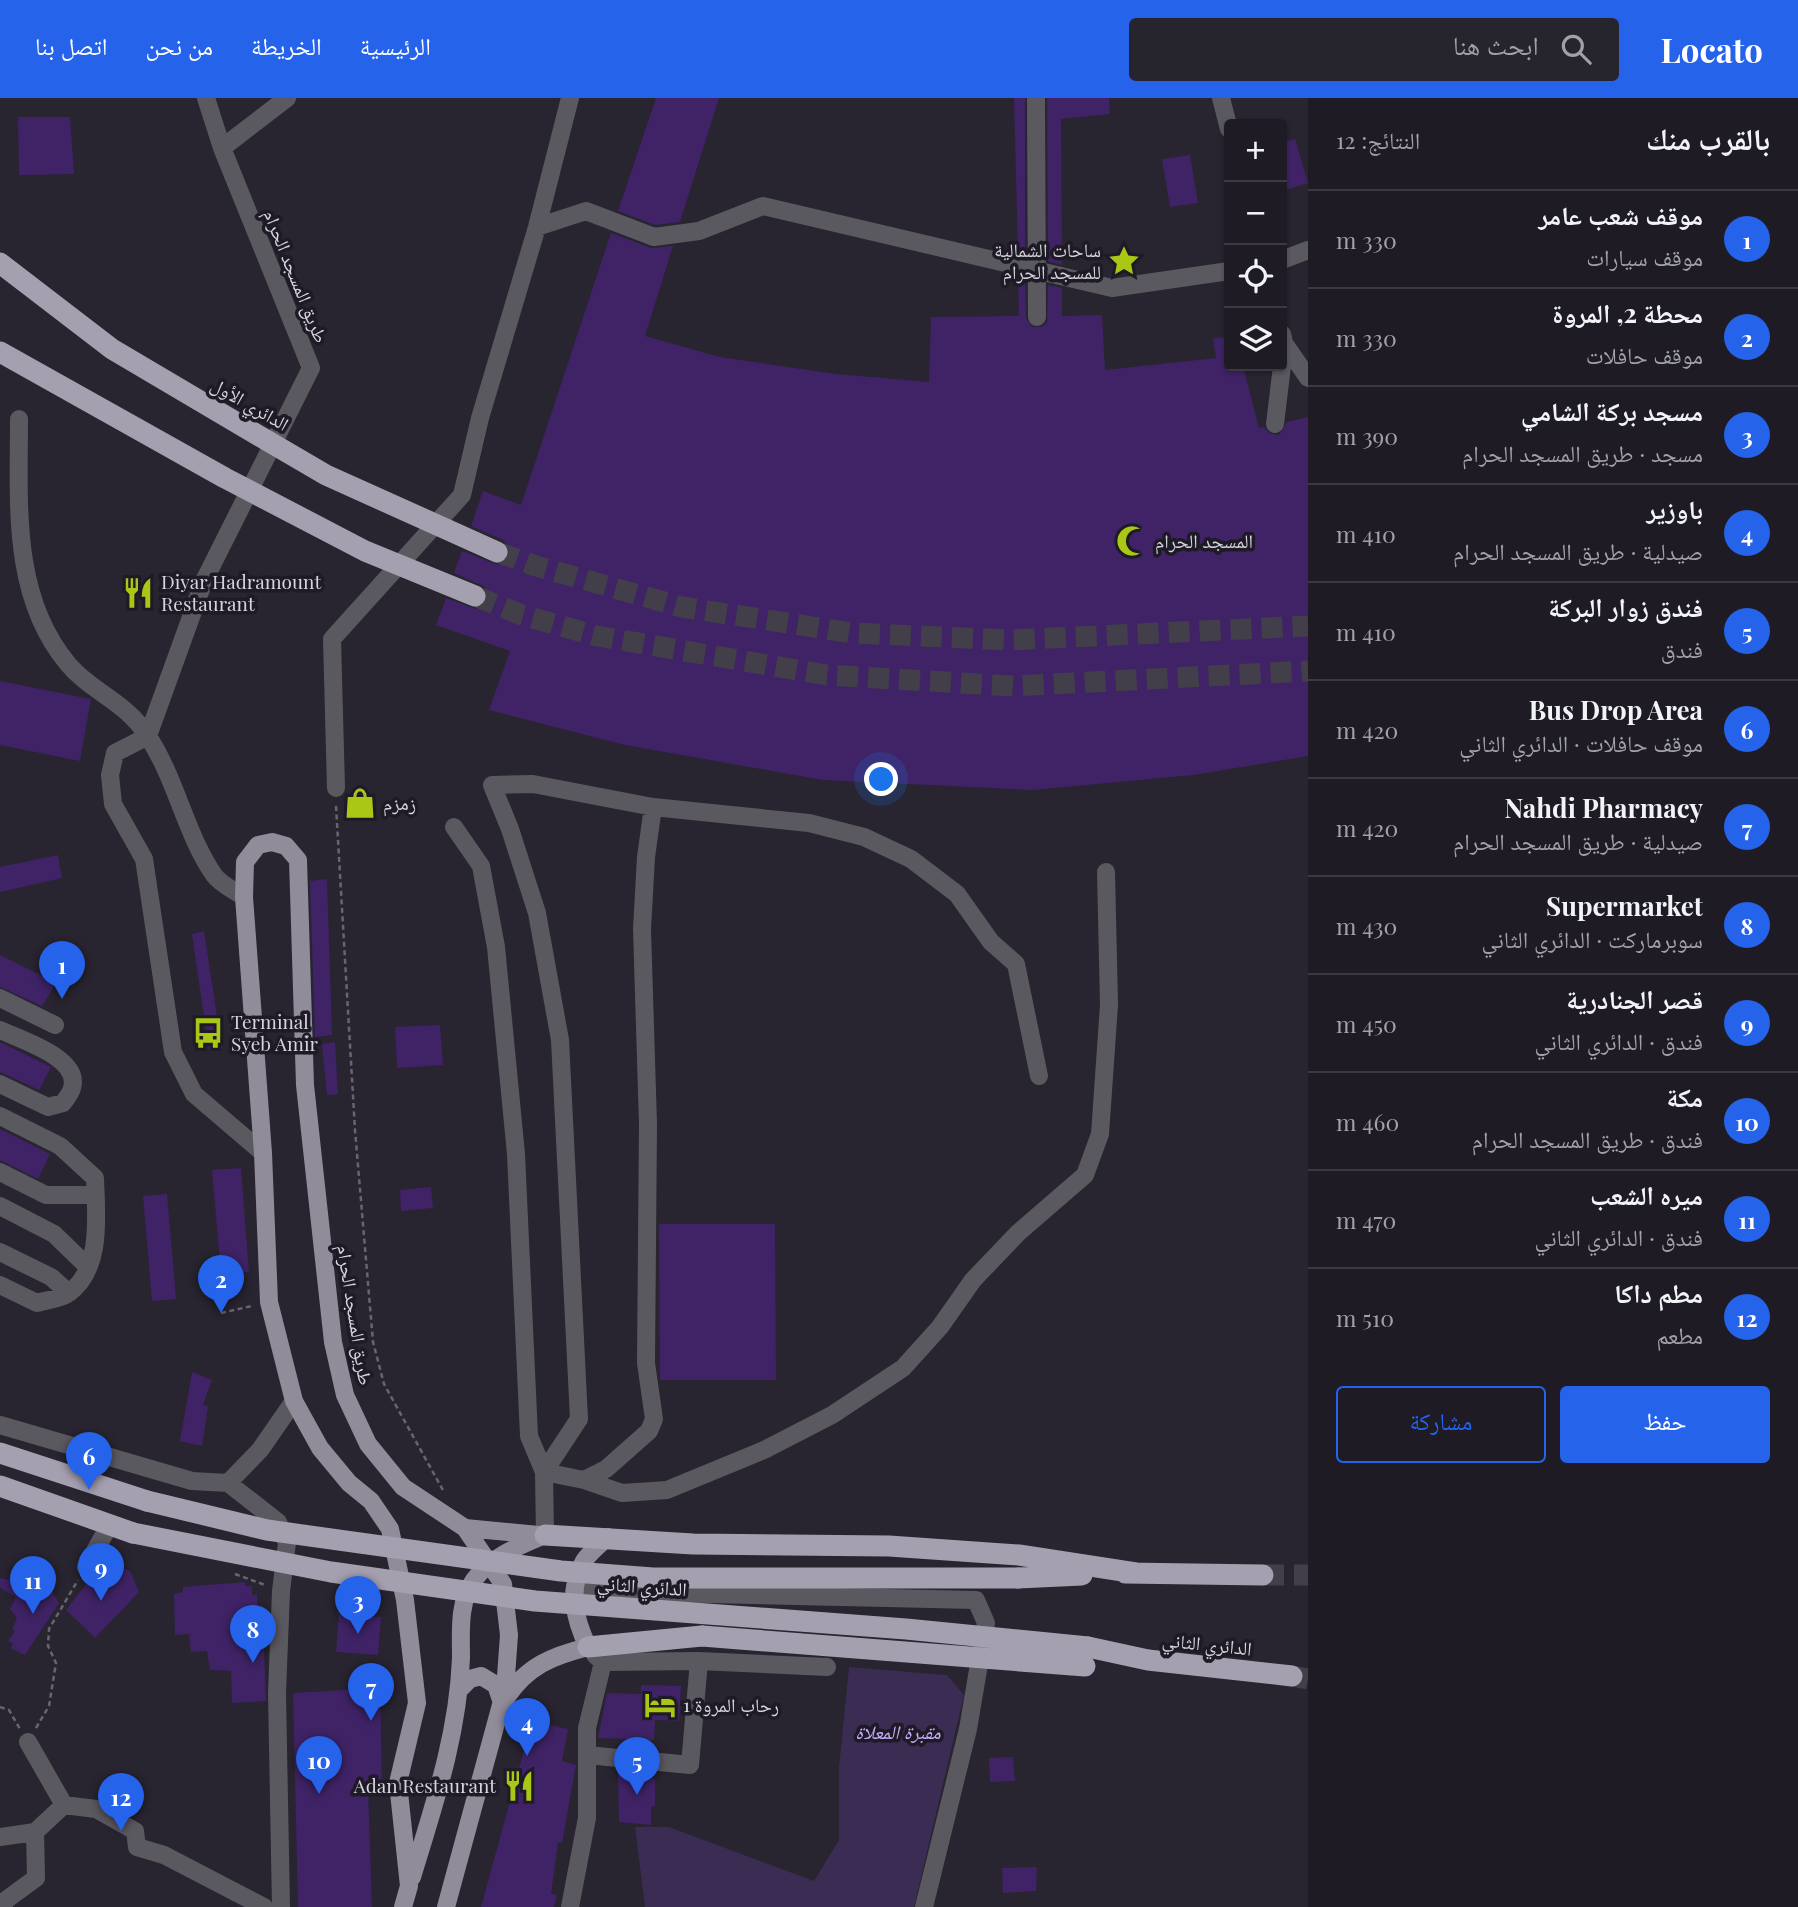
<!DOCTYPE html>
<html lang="ar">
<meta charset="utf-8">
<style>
body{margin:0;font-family:"Playfair Display","Noto Naskh Arabic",serif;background:#26242c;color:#f1f3f6;direction:rtl}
.controls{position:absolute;right:21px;top:21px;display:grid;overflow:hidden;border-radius:7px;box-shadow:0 2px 5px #0004}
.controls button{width:63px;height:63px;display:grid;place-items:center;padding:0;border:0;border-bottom:2px solid #3c3941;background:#1e1b24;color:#f1f3f6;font:35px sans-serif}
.you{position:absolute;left:882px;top:682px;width:24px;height:24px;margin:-18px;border:5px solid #fff;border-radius:50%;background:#1a73e8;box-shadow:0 0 0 10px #1a73e833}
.badge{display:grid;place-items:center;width:46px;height:46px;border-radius:50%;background:#2563eb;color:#fff;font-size:23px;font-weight:700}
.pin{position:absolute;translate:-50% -58px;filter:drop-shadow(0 2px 4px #0008)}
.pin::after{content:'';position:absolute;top:37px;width:24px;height:21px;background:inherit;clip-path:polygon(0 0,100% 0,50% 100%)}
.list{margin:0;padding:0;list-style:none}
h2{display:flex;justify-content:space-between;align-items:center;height:91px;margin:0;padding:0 28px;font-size:30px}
h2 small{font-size:23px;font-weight:400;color:#a1a1a6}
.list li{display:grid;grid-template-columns:46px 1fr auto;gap:21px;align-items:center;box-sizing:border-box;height:98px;padding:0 28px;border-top:2px solid #3c3941}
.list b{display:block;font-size:26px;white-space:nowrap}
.list p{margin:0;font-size:23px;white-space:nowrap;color:#a1a1a6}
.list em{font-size:23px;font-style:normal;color:#a1a1a6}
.actions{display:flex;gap:14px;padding:21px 28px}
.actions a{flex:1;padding:16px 0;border:2px solid #2563eb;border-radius:7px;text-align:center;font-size:24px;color:#2563eb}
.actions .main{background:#2563eb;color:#fff}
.icon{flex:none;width:38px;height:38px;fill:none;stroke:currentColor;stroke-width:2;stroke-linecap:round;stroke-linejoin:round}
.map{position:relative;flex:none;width:1308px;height:1809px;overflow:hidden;direction:ltr}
header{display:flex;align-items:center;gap:42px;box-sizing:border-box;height:98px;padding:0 35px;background:#2563eb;color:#fff}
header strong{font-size:33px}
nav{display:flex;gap:38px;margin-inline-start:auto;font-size:24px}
.search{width:490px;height:63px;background:#26242c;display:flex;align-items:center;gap:18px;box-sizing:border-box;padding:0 24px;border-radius:7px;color:#a1a1a6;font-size:26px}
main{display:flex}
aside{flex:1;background:#1e1b24}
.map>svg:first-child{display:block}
.green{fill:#3b2c54}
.building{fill:#3f2366}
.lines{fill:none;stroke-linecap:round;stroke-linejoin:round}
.highway-tunnel{stroke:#423e4a;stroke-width:21;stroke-dasharray:21 10;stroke-linecap:butt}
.path{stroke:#68656f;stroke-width:2.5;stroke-dasharray:5 3.5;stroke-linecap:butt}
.minor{stroke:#5b5960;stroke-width:18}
.major{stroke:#908c99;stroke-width:18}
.highway{stroke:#a5a0b0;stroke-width:21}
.minor-bridge{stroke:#5b5960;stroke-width:18}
.highway-bridge{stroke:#a5a0b0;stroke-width:21}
.labels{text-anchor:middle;stroke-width:7;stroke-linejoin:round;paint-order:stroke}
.poi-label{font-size:19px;fill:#d6d4dc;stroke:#1e1a26;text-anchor:start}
.street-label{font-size:19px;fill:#d6d4dc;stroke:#1e1a26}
.park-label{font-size:19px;font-style:italic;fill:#caaeff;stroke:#1e1a26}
</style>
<header>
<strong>Locato</strong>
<div class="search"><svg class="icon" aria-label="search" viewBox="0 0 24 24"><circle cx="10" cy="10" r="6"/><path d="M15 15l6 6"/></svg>ابحث هنا</div>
<nav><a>الرئيسية</a><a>الخريطة</a><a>من نحن</a><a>اتصل بنا</a></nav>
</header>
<main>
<aside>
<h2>بالقرب منك<small>النتائج: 12</small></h2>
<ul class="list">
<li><span class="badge">1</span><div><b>موقف شعب عامر</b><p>موقف سيارات</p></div><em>330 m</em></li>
<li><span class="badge">2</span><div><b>محطة 2, المروة</b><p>موقف حافلات</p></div><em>330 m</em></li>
<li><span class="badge">3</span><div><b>مسجد بركة الشامي</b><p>مسجد · طريق المسجد الحرام</p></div><em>390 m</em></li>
<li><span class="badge">4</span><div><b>باوزير</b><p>صيدلية · طريق المسجد الحرام</p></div><em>410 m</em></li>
<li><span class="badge">5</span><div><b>فندق زوار البركة</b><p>فندق</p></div><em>410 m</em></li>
<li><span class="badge">6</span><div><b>Bus Drop Area</b><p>موقف حافلات · الدائري الثاني</p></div><em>420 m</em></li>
<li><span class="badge">7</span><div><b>Nahdi Pharmacy</b><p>صيدلية · طريق المسجد الحرام</p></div><em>420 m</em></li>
<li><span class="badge">8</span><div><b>Supermarket</b><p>سوبرماركت · الدائري الثاني</p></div><em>430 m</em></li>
<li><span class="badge">9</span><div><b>قصر الجنادرية</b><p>فندق · الدائري الثاني</p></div><em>450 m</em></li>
<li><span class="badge">10</span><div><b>مكة</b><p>فندق · طريق المسجد الحرام</p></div><em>460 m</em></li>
<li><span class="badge">11</span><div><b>ميره الشعب</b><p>فندق · الدائري الثاني</p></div><em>470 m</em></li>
<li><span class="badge">12</span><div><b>مطم داكا</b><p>مطعم</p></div><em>510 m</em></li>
</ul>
<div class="actions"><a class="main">حفظ</a><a>مشاركة</a></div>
</aside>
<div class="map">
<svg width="1308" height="1809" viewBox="0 0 1308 1809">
<rect width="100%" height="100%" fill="#282430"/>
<path class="green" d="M 849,1569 L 947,1577 L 964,1597 L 914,1809 L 645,1809 L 635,1729 L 669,1729 L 814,1783 L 839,1742 L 839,1670 Z"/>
<path class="building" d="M 656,0 L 719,0 L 680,124 L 655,127 L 618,113 Z
M 1014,0 L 1025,0 L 1025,158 L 1018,156 Z
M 1047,0 L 1109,0 L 1110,16 L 1061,21 L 1062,167 L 1048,163 Z
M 18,19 L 70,19 L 74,76 L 19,77 Z
M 1295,41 L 1308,85 L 1282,93 L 1282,45 Z
M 1190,57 L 1198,105 L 1170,109 L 1162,61 Z
M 611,135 L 651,150 L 673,148 L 645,238 L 720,259 L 836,276 L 929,284 L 931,219 L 1019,218 L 1018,180 L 1025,181 L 1026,220 L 1032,229 L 1042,229 L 1047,224 L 1048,187 L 1062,190 L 1062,218 L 1102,217 L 1105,272 L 1216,260 L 1213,240 L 1229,239 L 1229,268 L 1243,268 L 1259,330 L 1264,329 L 1269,335 L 1279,337 L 1287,324 L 1308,319 L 1308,658 L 1193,677 L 1033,692 L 823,682 L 625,647 L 489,612 L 510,553 L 436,527 L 446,500 L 476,511 L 487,502 L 485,489 L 454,475 L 462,453 L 498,467 L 509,459 L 508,447 L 503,442 L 471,428 L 483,393 L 521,407 Z
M 0,583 L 91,601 L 80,663 L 0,647 Z
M 58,757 L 62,780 L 0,794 L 0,769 Z
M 327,781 L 332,937 L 315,939 L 310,783 Z
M 204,833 L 222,951 L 209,953 L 192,836 Z
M 0,857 L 56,885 L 42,908 L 0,889 Z
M 440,927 L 443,967 L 397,970 L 395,929 Z
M 0,944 L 51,969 L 39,992 L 0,974 Z
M 335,944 L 338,996 L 327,997 L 322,946 Z
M 0,1031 L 50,1056 L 38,1081 L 0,1062 Z
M 241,1070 L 249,1174 L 221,1176 L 212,1072 Z
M 431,1089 L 433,1110 L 401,1113 L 400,1092 Z
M 167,1096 L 176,1201 L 152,1203 L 143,1098 Z
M 659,1126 L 775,1126 L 776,1282 L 660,1282 Z
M 192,1274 L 212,1282 L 203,1307 L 208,1308 L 202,1348 L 180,1343 Z
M 104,1463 L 130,1473 L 139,1494 L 95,1540 L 66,1512 Z
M 0,1480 L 51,1492 L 59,1505 L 25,1557 L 11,1550 L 13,1546 L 8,1543 L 15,1533 L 12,1531 L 17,1520 L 10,1511 L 16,1499 L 0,1490 Z
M 245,1484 L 245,1488 L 252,1488 L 252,1498 L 257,1496 L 258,1533 L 263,1532 L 266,1603 L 232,1605 L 231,1573 L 210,1572 L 207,1553 L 191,1554 L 189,1536 L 175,1537 L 174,1496 L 183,1494 L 183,1489 Z
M 339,1516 L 381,1519 L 378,1557 L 336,1554 Z
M 641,1587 L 681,1588 L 679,1623 L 655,1622 L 654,1642 L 598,1640 L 607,1595 L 641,1596 Z
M 380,1590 L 382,1690 L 368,1690 L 372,1809 L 298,1809 L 293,1595 Z
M 532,1623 L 568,1631 L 562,1663 L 576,1667 L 562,1745 L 558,1744 L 551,1796 L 557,1797 L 554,1809 L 481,1809 Z
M 1013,1659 L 1015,1683 L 990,1684 L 989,1660 Z
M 618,1676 L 633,1676 L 634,1680 L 646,1682 L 655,1681 L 655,1708 L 651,1709 L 651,1727 L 619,1724 Z
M 1037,1769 L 1036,1793 L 1003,1795 L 1002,1770 Z"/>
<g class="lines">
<path class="highway-tunnel" d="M 497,454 L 536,468 L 682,509 L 852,535 L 1009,542 L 1308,528
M 475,498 L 522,517 L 597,538 L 827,577 L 1013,588 L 1308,573
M 1263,1477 L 1308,1477
M 1292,1578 L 1308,1581"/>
<path class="path" d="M 336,708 L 355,1032 L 373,1244 L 384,1286 L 444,1394
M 221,1215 L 252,1208
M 235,1476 L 265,1487
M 0,1609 L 9,1612 L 20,1631
M 36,1630 L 49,1608 L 56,1565 L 48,1548 L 49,1531 L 78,1482"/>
<path class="minor" d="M 1221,0 L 1229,31
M 222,50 L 287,0
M 537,129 L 586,113 L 654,139 L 699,133 L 763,108 L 1112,190 L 1229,173
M 1282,162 L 1308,152
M 1282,236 L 1284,245 L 1308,280
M 19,321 C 19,405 11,498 68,566 C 90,593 125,603 147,637 C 176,680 185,735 214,777 C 220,786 235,793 244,799
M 1275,326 L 1282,268
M 148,638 L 204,483 L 311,270 L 222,50 L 206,0
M 148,638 L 115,655 L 110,677 L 113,706 L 144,761 L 173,954 L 194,996 L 263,1055
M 336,690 L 332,541 L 462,397 L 480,320 L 537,129 L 570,0
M 454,729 L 481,768 L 496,849 L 516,1056 L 529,1338 L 544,1374 L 584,1382 L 606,1371 L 649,1333 L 654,1321 L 646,1265 L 648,1026 L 642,831 L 646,759 L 653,709
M 0,900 L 55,927
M 0,932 C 21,942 81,960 72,990 C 71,995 66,1001 63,1005 L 48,1009 L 0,986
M 0,1018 L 60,1048 L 95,1080 C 96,1116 103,1170 69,1195 C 61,1201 46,1202 37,1205 L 0,1187
M 0,1074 L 46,1097 L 95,1097
M 0,1108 L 54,1136 L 88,1169
M 0,1154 L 51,1179 L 69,1195
M 0,1327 L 192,1383 L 228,1385 L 260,1352 L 294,1303
M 584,1382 L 622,1395 L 667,1392 L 764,1352 L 832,1317 L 903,1270 L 940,1229 L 973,1182 L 1018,1135 L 1085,1077 L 1100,1036 L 1109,907 L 1106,774
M 228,1385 L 278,1424 L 287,1445 L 281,1493 L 277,1595 L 281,1809
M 545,1437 L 544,1374 L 579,1321 L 560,942 L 537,815 L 510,731 L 492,687 L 533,686 L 653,709 L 809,725 L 864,739 L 911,761 L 957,796 L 991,844 L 1016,866 L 1039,978
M 86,1469 L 110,1426
M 574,1493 L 976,1502 L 986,1525 L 968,1631 L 924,1809
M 699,1563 L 827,1569
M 28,1644 L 64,1707
M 587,1657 L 690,1667 L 699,1563 L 603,1564
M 0,1739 L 35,1734
M 3,1809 L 6,1802 L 36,1780 L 35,1734 L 64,1707 L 96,1711 L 135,1733 L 137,1749 L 164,1757 L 264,1809
M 570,1809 L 587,1720 L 587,1630 L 603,1564 L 595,1557"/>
<path class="major" d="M 465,1430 L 539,1437
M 460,1591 L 470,1581 L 481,1578 L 496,1587 L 502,1605
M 506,1600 C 527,1568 552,1558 588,1549 C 575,1522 567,1492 584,1463 C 589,1455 600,1446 608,1439
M 412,1779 C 434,1707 458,1637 461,1560 C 461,1535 458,1504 474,1482 C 490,1459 521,1447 545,1437
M 403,1809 L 409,1788 L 398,1685 L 417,1605 L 405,1502 L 390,1431 L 371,1403 L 349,1385 L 320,1350 L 294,1303 L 269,1204 L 263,1055 L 244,799 L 245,764 L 258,747 L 272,744 L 286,748 L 298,762 L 305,987 L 333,1244 L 345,1297 L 368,1346 L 403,1389 L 465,1430 L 503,1486 L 509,1537 L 505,1592 L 446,1809"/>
<path class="highway" d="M 0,1355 L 147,1403
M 0,1388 L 133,1435
M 545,1437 L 693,1446 L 889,1448 L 1019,1457 L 1136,1475
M 1125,1475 L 1263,1477
M 1018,1480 L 1082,1477
M 588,1549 L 702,1538
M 1088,1549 L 1148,1562 L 1292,1578"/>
<path class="minor-bridge" d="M 1036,0 L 1037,219"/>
<path class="highway-bridge" d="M 0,165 L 112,251 L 244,329 L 326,377 L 497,454
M 0,254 L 225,380 L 365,453 L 475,498
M 147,1403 L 267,1432 L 561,1473 L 653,1480 L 1018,1480
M 133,1435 L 331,1474 L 535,1503 L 906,1531 L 1088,1549
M 702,1538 L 1085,1568"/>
</g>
<defs>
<symbol id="sight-bare" viewBox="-9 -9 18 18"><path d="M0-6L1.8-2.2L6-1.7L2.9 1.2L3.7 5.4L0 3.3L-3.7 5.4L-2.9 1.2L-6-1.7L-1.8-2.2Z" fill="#abc716" stroke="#1e1a26" stroke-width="2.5" paint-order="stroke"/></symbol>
<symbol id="mosque-bare" viewBox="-9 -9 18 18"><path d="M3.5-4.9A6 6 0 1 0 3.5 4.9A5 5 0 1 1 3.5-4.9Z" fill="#abc716" stroke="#1e1a26" stroke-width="2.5" paint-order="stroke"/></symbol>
<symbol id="restaurant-bare" viewBox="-9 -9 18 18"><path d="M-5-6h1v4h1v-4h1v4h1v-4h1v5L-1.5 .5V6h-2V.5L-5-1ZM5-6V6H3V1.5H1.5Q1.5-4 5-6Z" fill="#abc716" stroke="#1e1a26" stroke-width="2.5" paint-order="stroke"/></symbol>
<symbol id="shop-bare" viewBox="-9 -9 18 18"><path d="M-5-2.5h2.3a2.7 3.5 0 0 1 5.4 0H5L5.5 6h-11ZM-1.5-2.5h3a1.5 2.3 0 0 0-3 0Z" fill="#abc716" stroke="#1e1a26" stroke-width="2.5" paint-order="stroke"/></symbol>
<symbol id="bus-bare" viewBox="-9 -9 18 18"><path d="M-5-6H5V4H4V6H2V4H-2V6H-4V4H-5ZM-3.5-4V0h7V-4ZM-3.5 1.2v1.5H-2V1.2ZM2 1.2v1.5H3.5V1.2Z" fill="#abc716" stroke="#1e1a26" stroke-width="2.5" paint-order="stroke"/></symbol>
<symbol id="hotel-bare" viewBox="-9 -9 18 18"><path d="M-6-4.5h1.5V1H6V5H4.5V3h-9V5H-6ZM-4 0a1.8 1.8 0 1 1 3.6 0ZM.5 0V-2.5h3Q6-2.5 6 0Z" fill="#abc716" stroke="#1e1a26" stroke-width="2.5" paint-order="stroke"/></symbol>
</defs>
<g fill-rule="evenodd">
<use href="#sight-bare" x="1102" y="141" width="44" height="44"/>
<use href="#mosque-bare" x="1110" y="421" width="44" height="44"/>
<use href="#restaurant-bare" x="116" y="473" width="44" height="44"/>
<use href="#shop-bare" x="338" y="683" width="44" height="44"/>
<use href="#bus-bare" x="186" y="913" width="44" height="44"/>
<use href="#hotel-bare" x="638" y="1585" width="44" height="44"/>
<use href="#restaurant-bare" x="497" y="1666" width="44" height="44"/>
</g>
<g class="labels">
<g class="poi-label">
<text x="1101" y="159" text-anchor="end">ساحات الشمالية<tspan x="1101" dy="22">للمسجد الحرام</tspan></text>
<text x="1155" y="450">المسجد الحرام</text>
<text x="161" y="491">Diyar Hadramount<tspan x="161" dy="22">Restaurant</tspan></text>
<text x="383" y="712">زمزم</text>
<text x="231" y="931">Terminal<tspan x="231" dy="22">Syeb Amir</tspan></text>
<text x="683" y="1614">رحاب المروة 1</text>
<text x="496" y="1695" text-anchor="end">Adan Restaurant</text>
</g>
<g class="street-label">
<text transform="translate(296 178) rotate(68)" y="7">طريق المسجد الحرام</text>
<text transform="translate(250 306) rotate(30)" y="7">الدائري الأول</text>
<text transform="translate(355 1217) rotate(81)" y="7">طريق المسجد الحرام</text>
<text transform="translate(642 1488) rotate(4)" y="7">الدائري الثاني</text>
<text transform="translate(1207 1546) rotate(6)" y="7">الدائري الثاني</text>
</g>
<g class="park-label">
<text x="898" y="1641">مقبرة المعلاة</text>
</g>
</g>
</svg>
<div class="controls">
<button>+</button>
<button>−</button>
<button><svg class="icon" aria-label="locate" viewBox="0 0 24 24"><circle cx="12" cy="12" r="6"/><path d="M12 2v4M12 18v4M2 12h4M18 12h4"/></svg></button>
<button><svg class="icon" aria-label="layers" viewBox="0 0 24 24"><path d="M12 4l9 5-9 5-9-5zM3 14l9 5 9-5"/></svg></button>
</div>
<div class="you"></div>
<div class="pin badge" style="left:62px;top:901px">1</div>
<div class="pin badge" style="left:221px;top:1215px">2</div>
<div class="pin badge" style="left:358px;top:1536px">3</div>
<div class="pin badge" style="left:527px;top:1658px">4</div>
<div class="pin badge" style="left:637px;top:1697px">5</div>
<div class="pin badge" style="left:89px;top:1392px">6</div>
<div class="pin badge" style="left:371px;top:1623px">7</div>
<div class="pin badge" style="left:253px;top:1565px">8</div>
<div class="pin badge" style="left:101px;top:1503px">9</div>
<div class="pin badge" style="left:319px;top:1696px">10</div>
<div class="pin badge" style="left:33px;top:1516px">11</div>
<div class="pin badge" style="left:121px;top:1733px">12</div>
</div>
</main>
